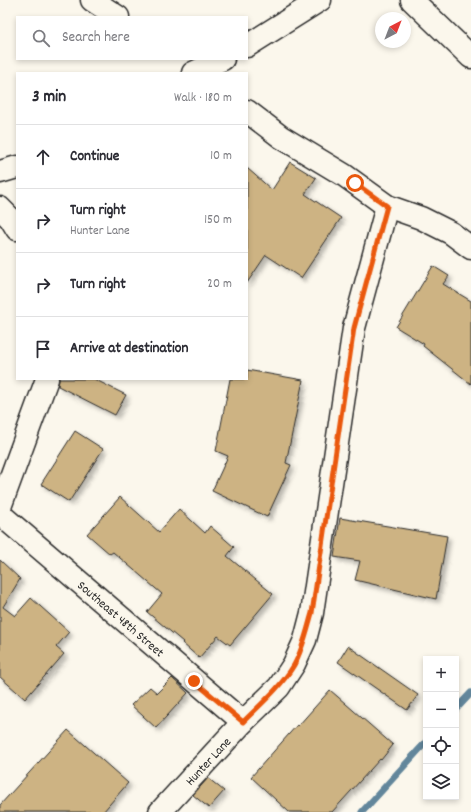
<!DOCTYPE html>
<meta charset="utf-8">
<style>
body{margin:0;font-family:Dekko,sans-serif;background:#f2f2f3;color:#2b2b33}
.controls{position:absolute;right:12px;bottom:12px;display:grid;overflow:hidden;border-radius:0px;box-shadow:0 2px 6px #0003}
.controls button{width:36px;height:36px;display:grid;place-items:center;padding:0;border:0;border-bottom:1px solid #e1e1e2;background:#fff;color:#2b2b33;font:20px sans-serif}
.compass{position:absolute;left:375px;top:12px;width:36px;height:36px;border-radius:50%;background:#fff;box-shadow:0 2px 6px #0003;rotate:42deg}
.stop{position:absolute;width:12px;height:12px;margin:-9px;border:3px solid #ea580c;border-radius:50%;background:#fff}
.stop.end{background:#ea580c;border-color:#fff;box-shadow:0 1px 4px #0008}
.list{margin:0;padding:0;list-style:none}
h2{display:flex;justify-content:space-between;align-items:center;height:52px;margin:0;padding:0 16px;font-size:17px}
h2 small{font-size:13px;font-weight:400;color:#7c7c81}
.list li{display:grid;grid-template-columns:26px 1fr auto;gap:12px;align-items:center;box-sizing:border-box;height:64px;padding:0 16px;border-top:1px solid #e1e1e2}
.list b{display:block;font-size:15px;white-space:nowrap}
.list p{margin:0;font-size:13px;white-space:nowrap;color:#7c7c81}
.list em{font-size:13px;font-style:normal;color:#7c7c81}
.icon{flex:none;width:22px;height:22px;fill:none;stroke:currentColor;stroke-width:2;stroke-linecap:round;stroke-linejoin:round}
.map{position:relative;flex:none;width:471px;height:812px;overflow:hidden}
.search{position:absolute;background:#fff;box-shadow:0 2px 6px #0003;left:16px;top:16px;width:232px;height:44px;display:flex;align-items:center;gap:10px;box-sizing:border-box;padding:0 14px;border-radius:0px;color:#7c7c81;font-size:15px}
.panel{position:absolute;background:#fff;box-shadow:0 2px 6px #0003;left:16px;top:72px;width:232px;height:308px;border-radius:0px}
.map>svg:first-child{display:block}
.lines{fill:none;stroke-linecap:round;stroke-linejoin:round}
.stream{stroke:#62869b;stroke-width:7}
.building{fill:#cdb383;stroke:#2b2b2b;filter:url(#shadow)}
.minor-casing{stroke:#2b2b2b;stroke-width:25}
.minor{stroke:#fbf7ec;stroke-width:22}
.route{stroke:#ea580c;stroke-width:5}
.labels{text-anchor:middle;stroke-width:3;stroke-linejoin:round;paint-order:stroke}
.street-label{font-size:13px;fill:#2b2b2b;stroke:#fbf7ec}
</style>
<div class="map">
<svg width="471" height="812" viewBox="0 0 471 812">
<defs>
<filter id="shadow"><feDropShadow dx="3.5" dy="3.5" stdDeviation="2" flood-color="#0004"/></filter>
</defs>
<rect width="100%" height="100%" fill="#fbf7ec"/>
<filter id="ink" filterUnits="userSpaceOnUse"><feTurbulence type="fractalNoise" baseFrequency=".025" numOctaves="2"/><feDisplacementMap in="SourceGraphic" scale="8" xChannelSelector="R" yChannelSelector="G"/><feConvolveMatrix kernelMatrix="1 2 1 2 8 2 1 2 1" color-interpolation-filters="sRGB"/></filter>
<g filter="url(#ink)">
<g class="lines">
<path class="stream" d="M 456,709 L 471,693
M 362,812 L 426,742"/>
</g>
<path class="building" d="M 290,162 L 316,178 L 305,194 L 341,218 L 301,278 L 266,255 L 247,283 L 247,168 L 272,190 Z
M 433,266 L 449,276 L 443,284 L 471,301 L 471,384 L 423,346 L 424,344 L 396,327 Z
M 247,370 L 303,380 L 286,463 L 291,465 L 267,517 L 212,491 L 228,456 L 216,451 L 230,379 L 247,379 Z
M 59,379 L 94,379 L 126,395 L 115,415 L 58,386 Z
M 75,431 L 103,449 L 69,502 L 41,484 Z
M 120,497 L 159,532 L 179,509 L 205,533 L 210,526 L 234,547 L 227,556 L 273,594 L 230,645 L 218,636 L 199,658 L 182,643 L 183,642 L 147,612 L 162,594 L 113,552 L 110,554 L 87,534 Z
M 340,518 L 447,536 L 436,599 L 355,580 L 360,561 L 334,557 Z
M 0,560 L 20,579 L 3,607 L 15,616 L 31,598 L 69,632 L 56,647 L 64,654 L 25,699 L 0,677 Z
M 348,646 L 418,695 L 407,710 L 338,662 Z
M 172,678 L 188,693 L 156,728 L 131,705 L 150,687 L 157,693 Z
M 330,690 L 393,745 L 381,760 L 380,759 L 332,812 L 289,812 L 251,777 L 297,725 L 298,726 Z
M 68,730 L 128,783 L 103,812 L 0,812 L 0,805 Z
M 208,778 L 224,791 L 209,808 L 193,795 Z"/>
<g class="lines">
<defs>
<g id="minor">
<path d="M 92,0 L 118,17"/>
<path d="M 412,0 L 471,57"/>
<path d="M 247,46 L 320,0"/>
<path d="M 193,73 L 223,59"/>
<path d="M 247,111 L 281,137 L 344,175 L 387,206 L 421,218 L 451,233 L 471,248"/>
<path d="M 0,172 L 17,167"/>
<path d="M 0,208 L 11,219 L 17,229"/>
<path d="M 0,507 L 47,379"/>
<path id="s1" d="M 0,514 L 243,722"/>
<path id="s2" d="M 160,812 L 243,722 L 279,687 L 294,664 L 305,640 L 312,613 L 354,328 L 387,206"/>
</g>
</defs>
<use href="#minor" class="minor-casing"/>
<use href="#minor" class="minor"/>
</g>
</g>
<g class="lines" filter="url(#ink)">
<path class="route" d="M 194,681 L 243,722 C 261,704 281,687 294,665 C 303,649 307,630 312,613 L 354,328 L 387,206 L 355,183"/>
</g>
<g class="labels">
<g class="street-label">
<text dy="5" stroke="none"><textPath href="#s1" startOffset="160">Southeast 48th Street</textPath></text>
<text dy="5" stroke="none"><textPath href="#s2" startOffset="70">Hunter Lane</textPath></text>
</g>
</g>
</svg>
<div class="controls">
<button>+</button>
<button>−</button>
<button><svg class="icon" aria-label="locate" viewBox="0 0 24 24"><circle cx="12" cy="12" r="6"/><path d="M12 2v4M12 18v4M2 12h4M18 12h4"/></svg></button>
<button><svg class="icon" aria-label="layers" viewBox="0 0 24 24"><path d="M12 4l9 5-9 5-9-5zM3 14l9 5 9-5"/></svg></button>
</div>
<svg class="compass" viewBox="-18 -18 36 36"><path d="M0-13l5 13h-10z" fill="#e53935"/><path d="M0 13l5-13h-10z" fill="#7c7c81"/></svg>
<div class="stop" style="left:355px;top:183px"></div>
<div class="stop end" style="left:194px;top:681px"></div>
<div class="search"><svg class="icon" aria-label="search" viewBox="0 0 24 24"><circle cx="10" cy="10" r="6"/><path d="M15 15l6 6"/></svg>Search here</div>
<section class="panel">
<h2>3 min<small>Walk · 180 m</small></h2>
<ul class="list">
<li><svg class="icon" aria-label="ahead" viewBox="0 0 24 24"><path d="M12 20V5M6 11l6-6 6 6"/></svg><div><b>Continue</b></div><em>10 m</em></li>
<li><svg class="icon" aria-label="right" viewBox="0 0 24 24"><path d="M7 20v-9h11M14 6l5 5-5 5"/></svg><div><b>Turn right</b><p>Hunter Lane</p></div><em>150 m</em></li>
<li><svg class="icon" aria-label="right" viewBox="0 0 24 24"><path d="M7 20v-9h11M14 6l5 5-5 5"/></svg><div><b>Turn right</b></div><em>20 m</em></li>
<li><svg class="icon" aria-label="arrive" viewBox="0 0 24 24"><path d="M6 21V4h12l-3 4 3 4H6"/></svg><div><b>Arrive at destination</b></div></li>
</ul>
</section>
</div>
